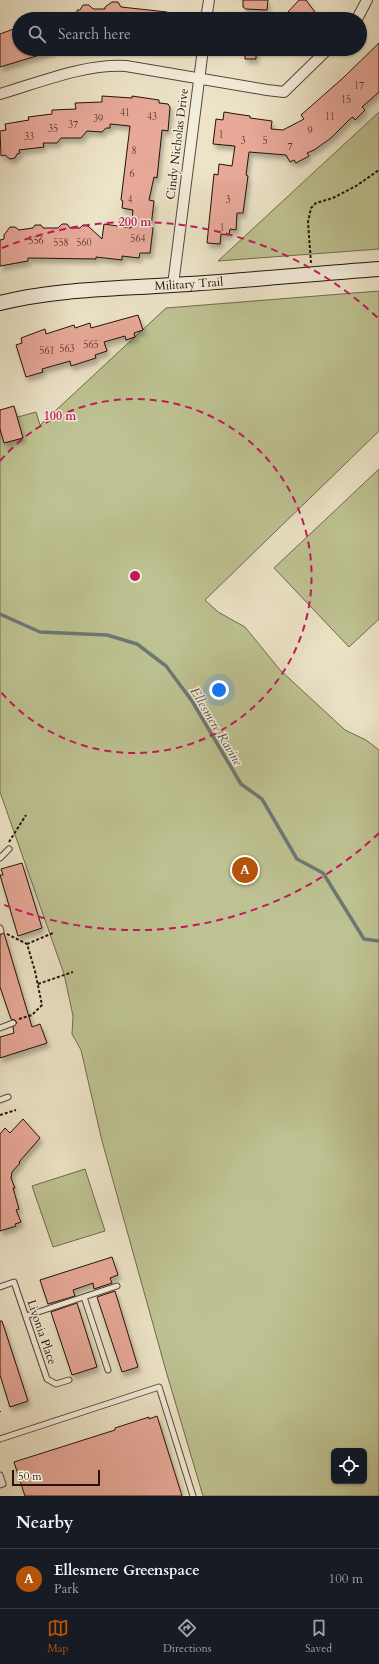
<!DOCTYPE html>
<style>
body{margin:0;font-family:Cardo,serif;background:#242831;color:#f1f3f6}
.controls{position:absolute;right:12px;bottom:12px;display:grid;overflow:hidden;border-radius:6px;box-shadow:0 1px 3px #0004}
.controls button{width:36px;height:36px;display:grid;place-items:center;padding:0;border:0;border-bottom:1px solid #363941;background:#171b24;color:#f1f3f6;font:20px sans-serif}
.scale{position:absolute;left:12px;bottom:10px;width:88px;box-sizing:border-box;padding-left:4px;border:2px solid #241207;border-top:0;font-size:11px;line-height:14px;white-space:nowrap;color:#241207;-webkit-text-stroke:3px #f3eddb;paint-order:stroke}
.you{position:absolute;left:219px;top:690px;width:14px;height:14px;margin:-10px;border:3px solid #fff;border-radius:50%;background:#1a73e8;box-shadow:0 0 0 6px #1a73e833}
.badge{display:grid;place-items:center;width:26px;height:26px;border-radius:50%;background:#b45309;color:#fff;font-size:13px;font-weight:700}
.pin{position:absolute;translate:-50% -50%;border:2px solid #fff;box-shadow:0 1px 4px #0006}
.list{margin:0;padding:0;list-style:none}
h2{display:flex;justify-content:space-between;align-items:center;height:52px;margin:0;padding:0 16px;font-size:17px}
h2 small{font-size:13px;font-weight:400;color:#9ea1a6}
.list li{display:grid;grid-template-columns:26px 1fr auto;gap:12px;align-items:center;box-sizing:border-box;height:60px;padding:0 16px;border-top:1px solid #363941}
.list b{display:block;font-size:15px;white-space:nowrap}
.list p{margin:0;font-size:13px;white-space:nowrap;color:#9ea1a6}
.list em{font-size:13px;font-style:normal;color:#9ea1a6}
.icon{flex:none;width:22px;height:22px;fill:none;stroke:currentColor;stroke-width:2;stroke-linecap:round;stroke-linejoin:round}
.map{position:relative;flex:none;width:379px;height:1496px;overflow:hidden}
.search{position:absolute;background:#171b24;box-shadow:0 1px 3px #0004;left:12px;right:12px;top:12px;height:44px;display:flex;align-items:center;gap:10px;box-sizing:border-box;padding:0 14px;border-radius:22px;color:#9ea1a6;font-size:15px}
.sheet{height:112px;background:#171b24}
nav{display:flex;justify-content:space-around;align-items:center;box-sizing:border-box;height:56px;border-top:1px solid #363941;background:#171b24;font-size:11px;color:#9ea1a6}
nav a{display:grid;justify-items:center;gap:2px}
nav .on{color:#b45309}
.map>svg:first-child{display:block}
.green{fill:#bec292;stroke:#716a4c;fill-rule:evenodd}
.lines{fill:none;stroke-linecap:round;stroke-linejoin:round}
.stream{stroke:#6c7875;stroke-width:3.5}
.building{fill:#e8a999;stroke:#241207;filter:url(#shadow)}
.lane-casing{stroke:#564637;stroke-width:7}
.street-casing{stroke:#564637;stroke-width:12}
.secondary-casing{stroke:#241207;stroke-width:16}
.path{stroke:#241207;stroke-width:2;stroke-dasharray:3 2;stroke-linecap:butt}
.lane{stroke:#f3eddb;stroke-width:5}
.street{stroke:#f3eddb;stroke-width:10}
.secondary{stroke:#f3eddb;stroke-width:14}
.ring{fill:none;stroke:#c2185b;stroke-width:2;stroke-dasharray:7 5}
.labels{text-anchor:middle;stroke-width:3;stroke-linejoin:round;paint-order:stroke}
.number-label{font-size:10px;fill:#55382c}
.street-label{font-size:12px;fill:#241207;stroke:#f3eddb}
.water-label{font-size:13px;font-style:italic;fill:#4e4e47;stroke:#f3eddb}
.centre{fill:#c2185b;stroke:#f3eddb;stroke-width:2}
.ring-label{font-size:12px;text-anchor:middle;font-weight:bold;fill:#c2185b;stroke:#f3eddb;stroke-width:3;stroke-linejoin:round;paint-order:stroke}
</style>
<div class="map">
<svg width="379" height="1496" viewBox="0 0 379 1496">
<defs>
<filter id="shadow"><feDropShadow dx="2.5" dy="4.5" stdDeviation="2" flood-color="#0004"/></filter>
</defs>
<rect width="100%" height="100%" fill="#ede4c8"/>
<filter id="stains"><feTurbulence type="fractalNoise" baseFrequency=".005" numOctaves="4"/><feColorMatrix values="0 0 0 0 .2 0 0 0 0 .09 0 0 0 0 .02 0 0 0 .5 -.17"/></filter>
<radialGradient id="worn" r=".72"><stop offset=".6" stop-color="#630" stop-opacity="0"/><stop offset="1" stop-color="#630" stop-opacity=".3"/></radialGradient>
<path class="green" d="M 379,112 L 379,249 L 218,261 Z
M 379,291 L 379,431 L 205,600 L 218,612 L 245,627 L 280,670 L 345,730 L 366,740 L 379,750 L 379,1496 L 203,1496 L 166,1371 L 102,1141 L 81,1050 L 72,1034 L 73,1016 L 64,974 L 0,792 L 0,422 L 36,412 L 40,425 L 166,308 ZM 334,1451 L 364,1451 L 364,1481 L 334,1481 Z
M 379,469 L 379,619 L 349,647 L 274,568 Z
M 85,1169 L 105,1231 L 53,1247 L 32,1186 Z"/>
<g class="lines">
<path class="stream" d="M 0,614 L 40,632 L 107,635 L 137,644 L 166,666 L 192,701 L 241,784 L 262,799 L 297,859 L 323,873 L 364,939 L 379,941"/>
</g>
<path class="building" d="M 243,0 L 268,0 L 267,10 L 246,9 L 243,7 Z
M 299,0 L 306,0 L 320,19 L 294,19 L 288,12 Z
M 112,2 L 118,2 L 121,7 L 167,12 L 167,19 L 77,19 L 77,10 L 80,10 L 83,5 L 89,5 L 93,9 L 105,9 L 105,7 Z
M 19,27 L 19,49 L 53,49 L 53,51 L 0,67 L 0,34 Z
M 379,43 L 379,92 L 362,107 L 365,110 L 355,120 L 353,117 L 351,118 L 331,138 L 314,150 L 307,153 L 309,156 L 296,163 L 294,160 L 290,162 L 286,155 L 249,152 L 246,175 L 248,176 L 243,213 L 237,213 L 236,230 L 230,229 L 229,235 L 221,234 L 220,244 L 207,243 L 214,174 L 218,175 L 219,164 L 232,166 L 235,146 L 213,144 L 216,119 L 223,120 L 224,112 L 236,114 L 250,116 L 250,118 L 272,121 L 271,129 L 283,130 L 304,119 L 301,115 L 343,78 Z
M 245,49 L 256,49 L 256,59 L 245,59 Z
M 102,96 L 132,98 L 132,96 L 159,100 L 159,103 L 168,104 L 170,107 L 168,131 L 162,130 L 157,178 L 154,177 L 149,200 L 154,201 L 151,227 L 153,228 L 150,253 L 140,253 L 139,258 L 122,256 L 122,260 L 96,257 L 96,259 L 28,258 L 28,261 L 0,266 L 0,240 L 4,239 L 4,235 L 10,227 L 15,227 L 19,230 L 33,228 L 35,225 L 41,225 L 43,228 L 58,228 L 62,224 L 67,224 L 70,228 L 80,228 L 83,225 L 88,226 L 102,239 L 104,224 L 131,228 L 133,210 L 122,208 L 123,201 L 121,200 L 130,126 L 110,124 L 110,128 L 106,128 L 102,132 L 87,131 L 81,138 L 61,138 L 57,143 L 43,143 L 44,147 L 19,150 L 20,153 L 17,154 L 15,158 L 10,159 L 5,155 L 1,156 L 0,131 L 6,130 L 5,124 L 29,120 L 28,117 L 52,114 L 52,110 L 76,109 L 75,103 L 102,102 Z
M 138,315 L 143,330 L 134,333 L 135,337 L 126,340 L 125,336 L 104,342 L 107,351 L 95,355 L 96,358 L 71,366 L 70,361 L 42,369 L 43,372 L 26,377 L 16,345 L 22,343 L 21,338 L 45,329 L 46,334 L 74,325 L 75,328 L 90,323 L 91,328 Z
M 14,406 L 23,438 L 4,443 L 0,429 L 0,410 Z
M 22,863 L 42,928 L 18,936 L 0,875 L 3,875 L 1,869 Z
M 4,933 L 32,1027 L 40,1024 L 47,1043 L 0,1058 L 0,1037 L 14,1033 L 13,1027 L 17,1023 L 15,1020 L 11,1019 L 0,987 L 0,935 Z
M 23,1119 L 40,1138 L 19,1162 L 20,1163 L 12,1172 L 11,1178 L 15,1188 L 13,1188 L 19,1209 L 16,1210 L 21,1222 L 15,1224 L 16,1226 L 0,1231 L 0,1134 L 5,1128 L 10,1133 Z
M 112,1257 L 118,1275 L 110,1278 L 112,1283 L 94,1289 L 93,1283 L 73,1290 L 75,1296 L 48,1304 L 40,1280 Z
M 115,1291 L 138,1367 L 122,1372 L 97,1297 Z
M 77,1303 L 97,1367 L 72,1375 L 51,1312 Z
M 0,1321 L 2,1321 L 28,1401 L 10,1407 L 0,1375 Z
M 157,1416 L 182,1496 L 25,1496 L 14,1462 L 115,1430 L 115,1428 L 149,1417 L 149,1419 Z"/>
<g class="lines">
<defs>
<path id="lane" d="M 0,858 L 9,849
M 0,928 L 1,931
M 0,1028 L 13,1023
M 0,1100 L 8,1097
M 0,1287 L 14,1282 L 47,1379 L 56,1384 L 69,1380
M 84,1297 L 108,1370
M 26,1316 L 117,1286
M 0,1439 L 159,1387 L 193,1496
M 0,1475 L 3,1484 L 0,1485"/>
<path id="street" d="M 206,19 L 209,0
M 357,19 L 367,0
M 0,94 C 41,82 83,64 126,66 L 267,90 L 284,92 L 328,49
M 173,285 L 203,49"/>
<g id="secondary">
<path id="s1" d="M 0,303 C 56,289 115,289 172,285 C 241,281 310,274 379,269"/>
</g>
</defs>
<use href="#lane" class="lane-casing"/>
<use href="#street" class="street-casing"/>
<use href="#secondary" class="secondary-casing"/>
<path class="path" d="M 311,263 L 308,222 L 311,208 L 316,203 L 333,198 L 356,186 L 379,170
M 9,842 L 26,815
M 7,934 L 27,944 L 35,971 L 42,1005 L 32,1015 L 19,1019
M 27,944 L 53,933
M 38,984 L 73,972
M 0,1115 L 16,1110
M 0,1411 L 0,1412"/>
<use href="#lane" class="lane"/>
<use href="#street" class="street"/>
<use href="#secondary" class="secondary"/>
</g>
<g class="ring">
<path d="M0 461A177 177 0 1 1 0 691"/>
<path d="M379 833A354 354 0 0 1 2 904M2 248A354 354 0 0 1 379 319"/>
</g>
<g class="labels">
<g class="number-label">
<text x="359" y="89">17</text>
<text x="346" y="103">15</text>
<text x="125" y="116">41</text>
<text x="152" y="120">43</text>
<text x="330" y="120">11</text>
<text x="98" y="122">39</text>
<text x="73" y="128">37</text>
<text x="53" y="132">35</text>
<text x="310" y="134">9</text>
<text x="221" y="138">1</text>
<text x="29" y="140">33</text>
<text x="243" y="144">3</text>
<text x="265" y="144">5</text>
<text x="290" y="150">7</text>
<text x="134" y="154">8</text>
<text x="132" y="177">6</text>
<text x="130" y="203">4</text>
<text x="228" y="203">3</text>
<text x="222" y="231">1</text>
<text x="138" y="242">564</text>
<text x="36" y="244">556</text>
<text x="61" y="246">558</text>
<text x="84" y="246">560</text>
<text x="91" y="348">565</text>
<text x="67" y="352">563</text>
<text x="47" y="354">561</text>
</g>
<g class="street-label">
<text transform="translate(177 144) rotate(-83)" y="4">Cindy Nicholas Drive</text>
<text dy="4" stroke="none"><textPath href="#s1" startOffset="190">Military Trail</textPath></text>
<text transform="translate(42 1332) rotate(71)" y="4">Livonia Place</text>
</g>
<g class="water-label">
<text transform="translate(217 726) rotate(59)" y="5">Ellesmere Ravine</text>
</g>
</g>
<circle cx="135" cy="576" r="6" class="centre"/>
<g class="ring-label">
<text x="135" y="226">200 m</text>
<text x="60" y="420">100 m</text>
</g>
<rect width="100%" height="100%" filter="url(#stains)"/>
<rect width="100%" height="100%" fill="url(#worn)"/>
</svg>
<div class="controls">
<button><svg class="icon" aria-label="locate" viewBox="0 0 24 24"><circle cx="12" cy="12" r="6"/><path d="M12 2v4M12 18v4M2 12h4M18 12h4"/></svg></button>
</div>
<div class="scale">50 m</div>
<div class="you"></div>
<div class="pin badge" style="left:245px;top:870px">A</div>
<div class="search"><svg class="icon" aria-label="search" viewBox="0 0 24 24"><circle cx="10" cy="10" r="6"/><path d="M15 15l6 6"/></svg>Search here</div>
</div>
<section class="sheet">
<h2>Nearby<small></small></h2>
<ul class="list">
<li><span class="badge">A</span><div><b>Ellesmere Greenspace</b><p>Park</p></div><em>100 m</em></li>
</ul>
</section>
<nav>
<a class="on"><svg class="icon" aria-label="map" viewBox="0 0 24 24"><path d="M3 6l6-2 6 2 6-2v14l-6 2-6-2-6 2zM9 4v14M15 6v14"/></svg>Map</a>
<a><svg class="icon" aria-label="directions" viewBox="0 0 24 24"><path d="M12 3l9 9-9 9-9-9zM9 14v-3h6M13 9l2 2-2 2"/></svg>Directions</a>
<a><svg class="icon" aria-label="saved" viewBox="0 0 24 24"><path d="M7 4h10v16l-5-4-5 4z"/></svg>Saved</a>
</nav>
